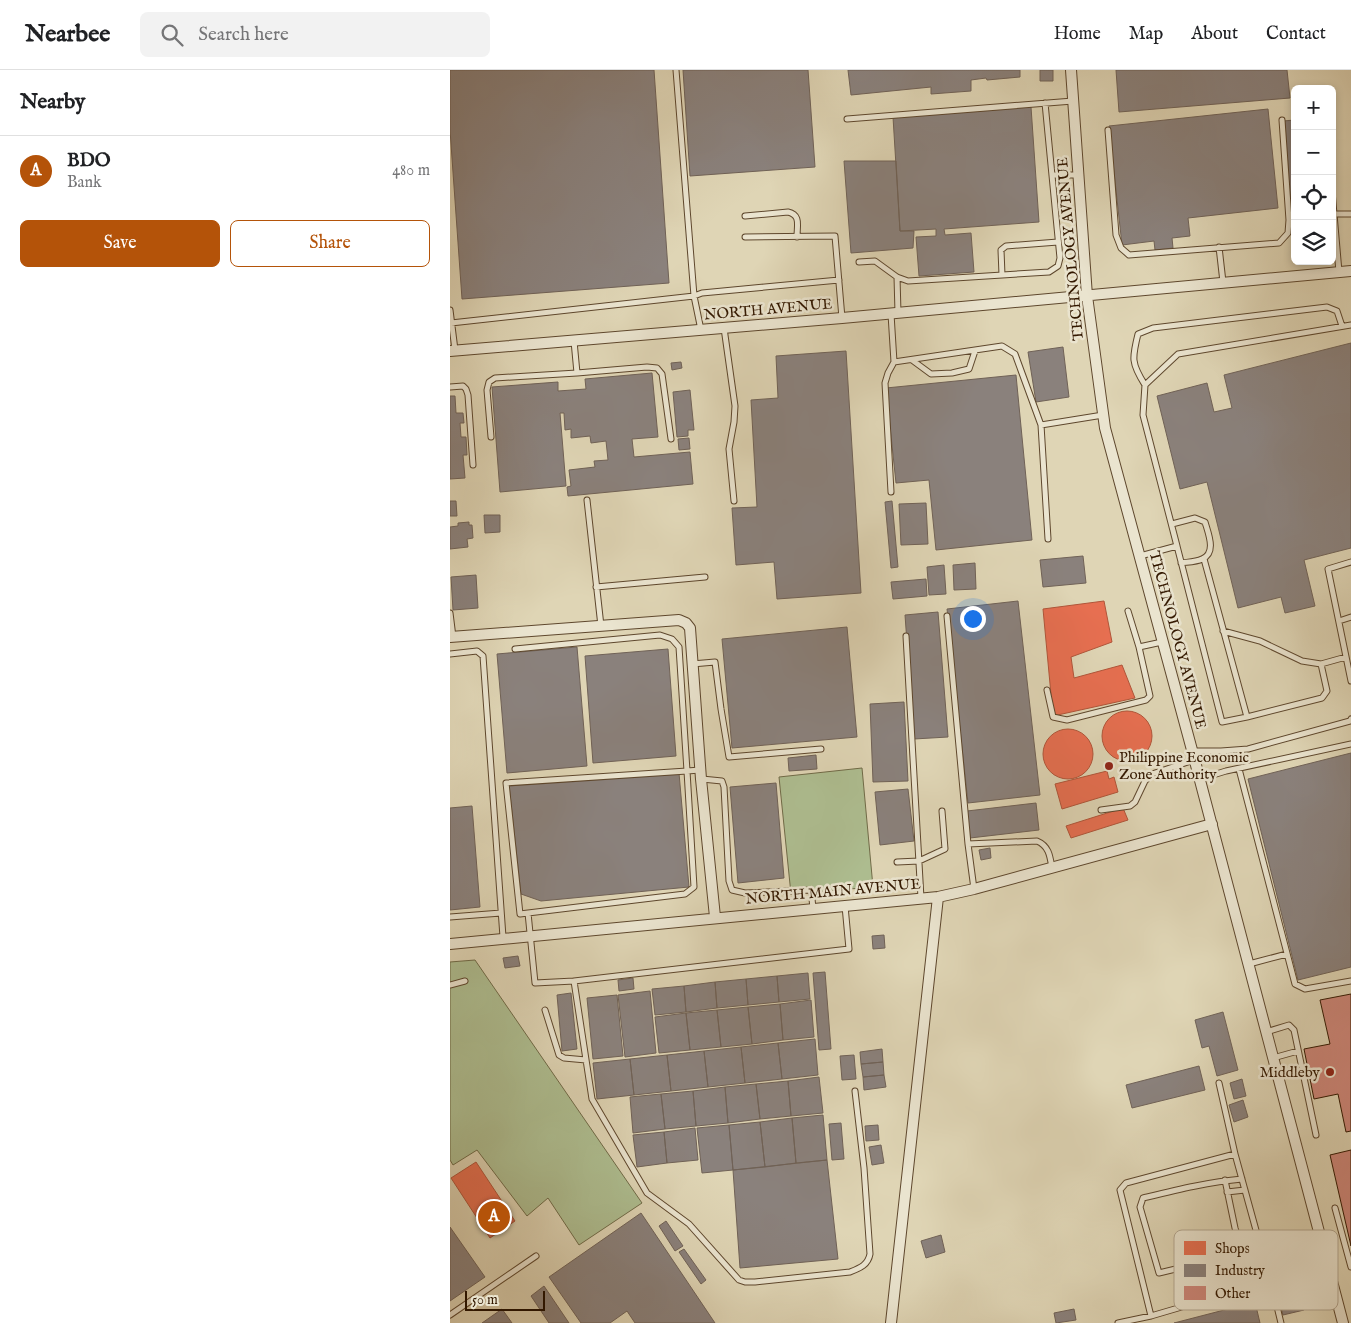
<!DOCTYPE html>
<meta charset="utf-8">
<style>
body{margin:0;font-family:"IM FELL English",serif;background:#f2f2f2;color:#202124}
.controls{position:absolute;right:15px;top:15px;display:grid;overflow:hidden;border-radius:8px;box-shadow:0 2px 8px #0003}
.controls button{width:45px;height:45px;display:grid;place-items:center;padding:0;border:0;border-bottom:1px solid #e0e0e0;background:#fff;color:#202124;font:25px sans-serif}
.scale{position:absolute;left:15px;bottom:12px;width:80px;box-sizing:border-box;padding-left:5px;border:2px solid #331800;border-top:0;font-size:14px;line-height:18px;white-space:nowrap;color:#331800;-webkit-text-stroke:4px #eae4cf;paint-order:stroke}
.you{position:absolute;left:522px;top:548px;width:18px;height:18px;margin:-12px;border:4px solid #fff;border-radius:50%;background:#1a73e8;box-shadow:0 0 0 8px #1a73e833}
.badge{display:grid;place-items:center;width:32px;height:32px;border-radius:50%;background:#b45309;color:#fff;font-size:16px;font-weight:700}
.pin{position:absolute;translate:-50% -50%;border:2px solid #fff;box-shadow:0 1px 5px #0006}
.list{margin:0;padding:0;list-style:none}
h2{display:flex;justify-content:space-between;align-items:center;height:65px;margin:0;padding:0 20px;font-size:21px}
h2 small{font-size:16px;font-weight:400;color:#757577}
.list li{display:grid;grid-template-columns:32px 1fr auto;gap:15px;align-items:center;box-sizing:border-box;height:70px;padding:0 20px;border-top:1px solid #e0e0e0}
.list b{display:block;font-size:19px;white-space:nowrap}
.list p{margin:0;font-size:16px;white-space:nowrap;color:#757577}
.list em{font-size:16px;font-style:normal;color:#757577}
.actions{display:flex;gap:10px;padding:15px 20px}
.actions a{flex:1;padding:11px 0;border:1px solid #b45309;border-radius:8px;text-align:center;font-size:18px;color:#b45309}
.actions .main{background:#b45309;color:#fff}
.icon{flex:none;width:28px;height:28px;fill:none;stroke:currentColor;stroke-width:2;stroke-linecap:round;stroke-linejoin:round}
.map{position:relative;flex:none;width:901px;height:1253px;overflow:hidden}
header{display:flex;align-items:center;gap:30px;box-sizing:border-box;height:70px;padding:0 25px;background:#fff;border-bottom:1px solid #e0e0e0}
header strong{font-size:24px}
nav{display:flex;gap:28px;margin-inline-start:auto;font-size:18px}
.search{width:350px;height:45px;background:#f2f2f2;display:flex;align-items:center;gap:12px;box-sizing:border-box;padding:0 18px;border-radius:8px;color:#757577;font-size:19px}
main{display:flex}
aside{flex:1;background:#fff}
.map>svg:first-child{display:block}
.green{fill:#aebe91;stroke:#706b48}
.shops{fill:#e76f51;stroke:#b15539}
.industry{fill:#8a817c;stroke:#706257}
.building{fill:#ce877a;stroke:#331800}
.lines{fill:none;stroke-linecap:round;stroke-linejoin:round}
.service-casing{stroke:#5e472d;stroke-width:7}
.minor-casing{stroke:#5e472d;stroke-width:12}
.service{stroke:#eae4cf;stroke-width:5}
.minor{stroke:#eae4cf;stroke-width:10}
.poi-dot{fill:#8f2418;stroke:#eae4cf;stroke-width:2}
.labels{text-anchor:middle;stroke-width:5;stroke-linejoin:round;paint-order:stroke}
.street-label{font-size:15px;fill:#331800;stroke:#eae4cf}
.poi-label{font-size:15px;fill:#331800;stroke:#eae4cf;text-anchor:start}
.key{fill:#eae4cf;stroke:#b3a791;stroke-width:1}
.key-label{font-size:14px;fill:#331800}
</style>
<header>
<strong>Nearbee</strong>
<div class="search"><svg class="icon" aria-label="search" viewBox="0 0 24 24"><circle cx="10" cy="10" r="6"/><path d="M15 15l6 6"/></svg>Search here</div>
<nav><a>Home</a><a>Map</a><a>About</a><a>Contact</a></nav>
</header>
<main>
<aside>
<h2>Nearby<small></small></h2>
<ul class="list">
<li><span class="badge">A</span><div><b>BDO</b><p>Bank</p></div><em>480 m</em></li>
</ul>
<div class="actions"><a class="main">Save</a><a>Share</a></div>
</aside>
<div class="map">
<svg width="901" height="1253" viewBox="0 0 901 1253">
<rect width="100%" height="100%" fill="#dfd5b5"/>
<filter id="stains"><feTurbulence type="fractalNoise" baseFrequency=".004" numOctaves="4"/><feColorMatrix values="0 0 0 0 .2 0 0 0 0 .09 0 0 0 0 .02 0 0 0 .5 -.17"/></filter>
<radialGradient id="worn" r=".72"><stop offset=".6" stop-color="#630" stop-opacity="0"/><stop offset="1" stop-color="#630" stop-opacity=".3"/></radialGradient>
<path class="green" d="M 412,698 L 423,817 L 341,824 L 329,707 Z
M 25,890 L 192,1133 L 129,1175 L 98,1128 L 77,1146 L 27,1080 L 3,1095 L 0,1090 L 0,892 Z"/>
<path class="shops" d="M 654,531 L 662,572 L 621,587 L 624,608 L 672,595 L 685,628 L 603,646 L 593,539 Z
M652 666a25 25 0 1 1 50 0a25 25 0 1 1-50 0Z
M593 684a25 25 0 1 1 50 0a25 25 0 1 1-50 0Z
M 657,701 L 659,709 L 664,707 L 668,722 L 612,739 L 605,714 Z
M 673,738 L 678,750 L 621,768 L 616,756 Z
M 26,1092 L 65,1151 L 40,1168 L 1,1108 Z"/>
<path class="industry" d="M 0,0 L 204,0 L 219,213 L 12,229 L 0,60 Z
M 233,0 L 358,0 L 365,97 L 240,106 Z
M 398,0 L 570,0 L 570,7 L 537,10 L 536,8 L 521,10 L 521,21 L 481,24 L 481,17 L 401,25 Z
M 590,0 L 603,0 L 603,11 L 590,11 Z
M 666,0 L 837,0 L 840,28 L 669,42 Z
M 581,37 L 589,152 L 494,159 L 495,165 L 521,163 L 524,202 L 469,206 L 466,167 L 486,166 L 486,159 L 450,161 L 443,47 Z
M 818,39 L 828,138 L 738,148 L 740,166 L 722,168 L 723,178 L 705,180 L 704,171 L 672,175 L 659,56 Z
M 845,50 L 845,159 L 843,159 L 833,51 Z
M 394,91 L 446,91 L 450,161 L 464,161 L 463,178 L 401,183 Z
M 901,273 L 901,478 L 854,490 L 865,536 L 835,543 L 831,527 L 788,538 L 757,412 L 730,419 L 707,326 L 757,313 L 764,342 L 782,338 L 774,305 Z
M 613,277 L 619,327 L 586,332 L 578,282 Z
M 396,281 L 411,523 L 327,529 L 324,492 L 286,495 L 282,438 L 307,437 L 301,330 L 328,328 L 326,286 Z
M 231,292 L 232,298 L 222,300 L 221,293 Z
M 202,303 L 208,367 L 182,369 L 184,387 L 240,382 L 243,414 L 118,426 L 117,417 L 121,416 L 119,400 L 145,397 L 144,391 L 158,390 L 156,371 L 141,373 L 140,366 L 121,368 L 121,359 L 115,360 L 114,343 L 110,343 L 116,416 L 50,422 L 42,317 L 108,312 L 108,321 L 136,319 L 135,309 Z
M 566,305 L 582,470 L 486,480 L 479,410 L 446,413 L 436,318 Z
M 240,320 L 244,360 L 238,360 L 238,366 L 227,367 L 223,322 Z
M 0,326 L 5,326 L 6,343 L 13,343 L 14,353 L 10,353 L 11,367 L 16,367 L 17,385 L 13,385 L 15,408 L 0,409 Z
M 239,368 L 240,379 L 229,380 L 228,369 Z
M 0,431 L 6,431 L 7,446 L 0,446 Z
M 442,431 L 448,497 L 441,498 L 435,432 Z
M 476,433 L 478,474 L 451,475 L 449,434 Z
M 34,445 L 50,445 L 50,462 L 35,463 Z
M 19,452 L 19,455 L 22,455 L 23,468 L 17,469 L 18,477 L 0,479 L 0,457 L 8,456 L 8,453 Z
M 633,486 L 636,513 L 593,517 L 590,490 Z
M 525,493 L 526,519 L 504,520 L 503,495 Z
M 494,495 L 496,524 L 479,525 L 477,497 Z
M 26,505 L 28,538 L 3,540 L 1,507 Z
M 476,509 L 477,526 L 443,529 L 441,512 Z
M 568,531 L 590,725 L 518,733 L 497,539 Z
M 488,542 L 498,667 L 464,669 L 455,545 Z
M 397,557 L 407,667 L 282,678 L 272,569 Z
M 127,577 L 137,696 L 57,703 L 47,584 Z
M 218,579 L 226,686 L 143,693 L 135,586 Z
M 454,632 L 458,711 L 423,712 L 420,634 Z
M 901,683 L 901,897 L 848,910 L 798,709 Z
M 366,685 L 367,699 L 339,701 L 338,688 Z
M 229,703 L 239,817 L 91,831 L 71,824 L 59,715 Z
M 326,713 L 334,808 L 288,813 L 280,717 Z
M 458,719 L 464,771 L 430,775 L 425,722 Z
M 586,733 L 589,760 L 520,768 L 517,741 Z
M 22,736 L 30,837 L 0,840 L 0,738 Z
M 540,778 L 541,788 L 531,790 L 529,780 Z
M 434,865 L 435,878 L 423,879 L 422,866 Z
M 68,886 L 70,896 L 55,898 L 53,888 Z
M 375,902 L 381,979 L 369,980 L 363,903 Z
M 358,903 L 360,929 L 329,932 L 327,906 Z
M 327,906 L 329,932 L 298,935 L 296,909 Z
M 183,908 L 184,919 L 169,921 L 168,910 Z
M 296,909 L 298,935 L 267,938 L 265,912 Z
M 265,912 L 267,938 L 236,942 L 234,916 Z
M 234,916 L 236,942 L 205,945 L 202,919 Z
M 200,921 L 206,983 L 175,987 L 168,925 Z
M 121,923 L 127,979 L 112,981 L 107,925 Z
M 167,925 L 173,986 L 143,989 L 137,928 Z
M 361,930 L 364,967 L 333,970 L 330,934 Z
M 330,934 L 333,970 L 302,974 L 298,937 Z
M 298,937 L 302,974 L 271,977 L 267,940 Z
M 267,940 L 271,977 L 240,980 L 236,943 Z
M 773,942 L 788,1000 L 767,1006 L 759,976 L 752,978 L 745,950 Z
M 236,943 L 240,980 L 209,983 L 205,947 Z
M 365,969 L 368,1005 L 332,1009 L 328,973 Z
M 328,973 L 332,1009 L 295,1013 L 291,977 Z
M 291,977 L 295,1013 L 258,1017 L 254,981 Z
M 432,979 L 433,992 L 411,994 L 410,982 Z
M 254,981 L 258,1017 L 221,1021 L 217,985 Z
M 217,985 L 221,1021 L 184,1025 L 180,989 Z
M 404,985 L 406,1009 L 392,1010 L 390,986 Z
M 180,989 L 184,1025 L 147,1029 L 143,993 Z
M 433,992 L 434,1005 L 413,1007 L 411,994 Z
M 749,996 L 755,1020 L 682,1038 L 676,1015 Z
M 434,1005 L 436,1017 L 414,1020 L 413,1007 Z
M 369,1007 L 373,1043 L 341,1046 L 338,1011 Z
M 792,1009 L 796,1026 L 784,1029 L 780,1013 Z
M 338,1011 L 341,1046 L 310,1049 L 306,1014 Z
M 306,1014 L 310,1049 L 278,1053 L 275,1017 Z
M 275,1017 L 278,1053 L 246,1056 L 243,1021 Z
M 243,1021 L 246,1056 L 215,1059 L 211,1024 Z
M 211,1024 L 215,1059 L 183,1063 L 180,1027 Z
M 793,1030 L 798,1047 L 784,1052 L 779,1035 Z
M 373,1045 L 377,1090 L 346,1093 L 342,1048 Z
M 342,1048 L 346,1093 L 315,1097 L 310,1052 Z
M 310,1052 L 315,1097 L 283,1100 L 279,1055 Z
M 391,1053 L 394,1089 L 382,1090 L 379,1054 Z
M 279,1055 L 283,1100 L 252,1103 L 247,1058 Z
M 428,1055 L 429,1070 L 416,1071 L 415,1056 Z
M 245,1058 L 248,1090 L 217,1093 L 214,1062 Z
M 214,1062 L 217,1093 L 187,1097 L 183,1065 Z
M 431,1075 L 434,1093 L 422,1095 L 419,1077 Z
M 377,1090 L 388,1189 L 290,1198 L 283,1100 Z
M 191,1143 L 265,1253 L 185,1253 L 177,1241 L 160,1253 L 131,1253 L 99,1207 Z
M 216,1151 L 233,1176 L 225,1181 L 209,1156 Z
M 0,1157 L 35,1207 L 0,1231 Z
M 491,1165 L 495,1182 L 476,1188 L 471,1171 Z
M 234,1179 L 256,1210 L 251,1214 L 229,1182 Z
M 94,1216 L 119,1253 L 99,1253 L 81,1226 Z
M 849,1221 L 854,1240 L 833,1245 L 828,1227 Z
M 805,1232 L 810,1253 L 724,1253 Z
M 52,1239 L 62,1253 L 32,1253 Z
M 624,1239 L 626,1250 L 606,1253 L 604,1243 Z"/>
<path class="building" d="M 901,924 L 901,1061 L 896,1062 L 888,1024 L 864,1029 L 854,979 L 880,974 L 870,930 Z
M 901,1080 L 901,1176 L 880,1085 Z"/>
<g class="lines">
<defs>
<path id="service" d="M 397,49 L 623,31
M 658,60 L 666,165 L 671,178 L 679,185 L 829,173 L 838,163 L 839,150 L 832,50
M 602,105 L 628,105
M 882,121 L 889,202
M 884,144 L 901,144
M 295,146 L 338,142 C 351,145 347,155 347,167
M 295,167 L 385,166 L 392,248
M 769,177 L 773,212
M 409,192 L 425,191 L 447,207 L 458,211 L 599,202 L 608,196 L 610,188 L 595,33
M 552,205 L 551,180 L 556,176 L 608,172
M 447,207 L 448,243
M 0,240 L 5,280
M 1,253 L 244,226 L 226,0
M 274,258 L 285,336 L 284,352 L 279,379 L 284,431
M 251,260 L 244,226 L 252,223 L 389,210
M 462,290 L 481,304 L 502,303 L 519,299 L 525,281
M 444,292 L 552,276 L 565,284 L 591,355 L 598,469
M 127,303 L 197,297 L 207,298 L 212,304 L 221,369
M 695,315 C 681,293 682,288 688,264 L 703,258 L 877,237 L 887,241 L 892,256
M 0,317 L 13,316 L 16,319 L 18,325 L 23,395
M 591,355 L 653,345
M 41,367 L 37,320 L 39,312 L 45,308 L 127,303 L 124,271
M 441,422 L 435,313 L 438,303 L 444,292 L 441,244
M 137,430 L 151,556
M 722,454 L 745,448 L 755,452 C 758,463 767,483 752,489 C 746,492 738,492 731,493
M 727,476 L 772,652 L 797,647 L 754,489
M 690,486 L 727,476 L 693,345 L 695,315 L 728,284 L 901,255
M 901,492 L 878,499 L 901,611
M 146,517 L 255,507
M 0,543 L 3,567
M 497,546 L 518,774 L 524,819
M 889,551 L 901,547
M 773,561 L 810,571 L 852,591 L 871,594 L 877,621 L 872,628 L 797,647
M 456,566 L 471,828
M 689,577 L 712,572
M 65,579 L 210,565 L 222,569 L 229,577 L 237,701 L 56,713 L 70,844 L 78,843
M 0,584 L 27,581 L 33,586 L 53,867
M 242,594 L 265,592 L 271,639 L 279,687 L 371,679
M 871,594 L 896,587
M 597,620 L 603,647 L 617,650 L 696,630 L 700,626 L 689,577 L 678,541
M 743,681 L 771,681 L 798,679 L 900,651 L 901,649
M 789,699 L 845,914 L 855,919 L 901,911
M 250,700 L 237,701 L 244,817 L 235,824 L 78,843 L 85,913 L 124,911 L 399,879 L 395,836
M 252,709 L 272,711 L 274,717 L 279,811 L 282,820 L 295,823 L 361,820 L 363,838
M 750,709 L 776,701 L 901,674
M 651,740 L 680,736 L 685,732 L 695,711 L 702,704 L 744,690
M 518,774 L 587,771 C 599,776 600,786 602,798
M 447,792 L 469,791 L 495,779 L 492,741
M 0,847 L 51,843
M 799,894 L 837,884
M 124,911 L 142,1029 L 197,1123 L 239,1154 L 289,1210 L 295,1212 L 305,1212 L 400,1202 C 410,1198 418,1195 420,1184 L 414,1098 L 405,1021
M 0,915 L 15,911
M 95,940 L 109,985 L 114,988 L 136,990
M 816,962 L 839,955 L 844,960 L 866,1065
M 823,988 L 848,981
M 769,1013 L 785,1084 L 820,1211
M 775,1110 L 785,1158 L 793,1183 L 709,1203 L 690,1137 L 693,1128 C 726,1120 758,1112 792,1109
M 777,1122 L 795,1120
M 885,1138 L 901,1197
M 822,1216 L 831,1253
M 0,1245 L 86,1186
M 701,1246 L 670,1120 L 676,1113 L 785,1084
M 668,1253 L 701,1246 L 820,1211 L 822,1216 L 880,1204"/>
<path id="minor" d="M 621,0 L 637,226 L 655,358 L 742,680 L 893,1253
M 0,281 L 392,248 L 901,201
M 0,567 L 229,550 L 236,553 L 240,558 L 251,709 L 265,847
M 0,874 L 488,827 L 524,819 L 762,754
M 441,1253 L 488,827"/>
</defs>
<use href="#service" class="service-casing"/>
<use href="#minor" class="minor-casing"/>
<use href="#service" class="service"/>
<use href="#minor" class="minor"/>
</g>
<g class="poi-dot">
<circle cx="659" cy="696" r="5"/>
<circle cx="880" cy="1002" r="5"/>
</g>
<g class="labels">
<g class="street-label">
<text transform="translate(620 179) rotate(-95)" y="5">TECHNOLOGY AVENUE</text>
<text transform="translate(318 239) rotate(-5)" y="5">NORTH AVENUE</text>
<text transform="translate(728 570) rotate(75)" y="5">TECHNOLOGY AVENUE</text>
<text transform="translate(383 821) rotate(-5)" y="5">NORTH MAIN AVENUE</text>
</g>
<g class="poi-label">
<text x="669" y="692">Philippine Economic<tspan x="669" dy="17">Zone Authority</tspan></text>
<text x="870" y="1007" text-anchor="end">Middleby</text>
</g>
</g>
<rect x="724" y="1160" width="164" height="80" rx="8" class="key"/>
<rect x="734" y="1171" width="22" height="14" fill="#e76f51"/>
<rect x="734" y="1194" width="22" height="13" fill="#8a817c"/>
<rect x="734" y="1216" width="22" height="14" fill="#ce877a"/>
<g class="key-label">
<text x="765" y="1183">Shops</text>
<text x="765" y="1205">Industry</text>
<text x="765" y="1228">Other</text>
</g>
<rect width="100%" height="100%" filter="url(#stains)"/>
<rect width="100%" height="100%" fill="url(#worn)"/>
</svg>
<div class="controls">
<button>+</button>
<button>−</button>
<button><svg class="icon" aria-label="locate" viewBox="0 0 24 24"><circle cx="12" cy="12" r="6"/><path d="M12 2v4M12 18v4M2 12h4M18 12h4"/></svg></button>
<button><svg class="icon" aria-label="layers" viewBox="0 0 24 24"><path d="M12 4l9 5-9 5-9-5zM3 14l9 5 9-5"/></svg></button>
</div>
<div class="scale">50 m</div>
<div class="you"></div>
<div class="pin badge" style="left:44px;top:1147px">A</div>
</div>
</main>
